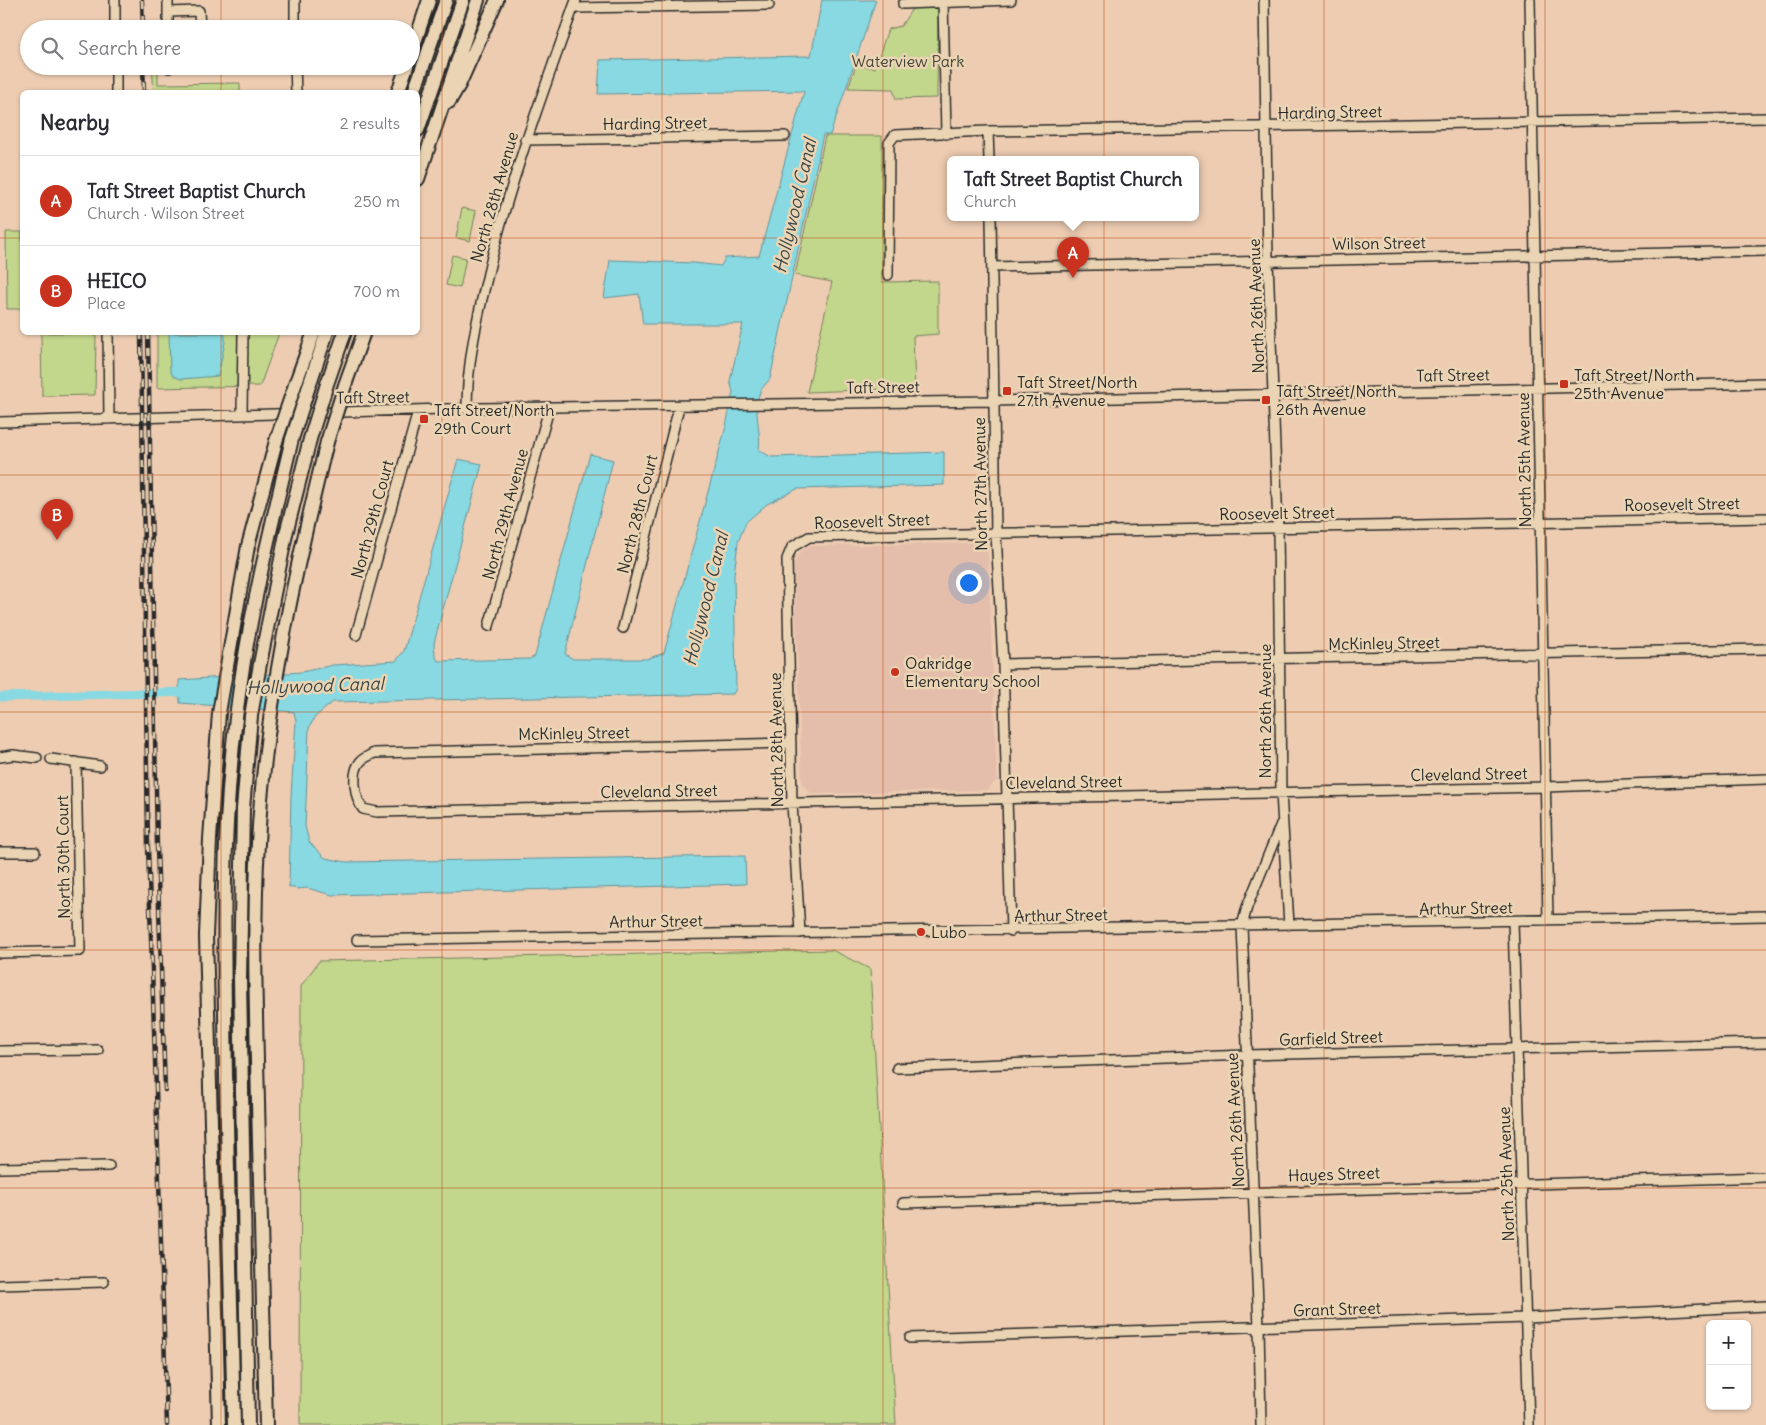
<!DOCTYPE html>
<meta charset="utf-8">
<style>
body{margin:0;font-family:Delius,sans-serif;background:#f7f7f7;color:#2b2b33}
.controls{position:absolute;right:15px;bottom:15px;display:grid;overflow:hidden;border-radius:8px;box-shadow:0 1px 4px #0004}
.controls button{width:45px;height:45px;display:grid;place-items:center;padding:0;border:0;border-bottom:1px solid #e1e1e2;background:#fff;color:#2b2b33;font:25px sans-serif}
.you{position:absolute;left:968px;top:582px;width:18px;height:18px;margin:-12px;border:4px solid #fff;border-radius:50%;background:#1a73e8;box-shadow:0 0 0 8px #1a73e833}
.badge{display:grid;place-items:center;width:32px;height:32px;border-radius:50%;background:#c8321e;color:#fff;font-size:16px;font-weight:700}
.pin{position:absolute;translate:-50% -41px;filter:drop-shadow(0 1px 2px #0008)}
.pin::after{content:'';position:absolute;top:26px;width:18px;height:15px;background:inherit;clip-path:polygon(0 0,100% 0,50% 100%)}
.popup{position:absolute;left:947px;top:156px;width:252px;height:65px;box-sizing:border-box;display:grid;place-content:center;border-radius:8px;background:#fff;filter:drop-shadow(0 1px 4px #0005);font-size:16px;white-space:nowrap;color:#7c7c81}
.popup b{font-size:19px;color:#2b2b33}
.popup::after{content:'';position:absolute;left:50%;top:100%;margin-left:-10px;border:10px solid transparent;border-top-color:#fff}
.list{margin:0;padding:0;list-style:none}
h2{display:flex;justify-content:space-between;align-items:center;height:65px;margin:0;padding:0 20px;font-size:21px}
h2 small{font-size:16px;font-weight:400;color:#7c7c81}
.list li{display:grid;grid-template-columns:32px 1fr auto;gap:15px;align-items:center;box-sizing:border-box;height:90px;padding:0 20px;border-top:1px solid #e1e1e2}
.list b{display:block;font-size:19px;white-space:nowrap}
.list p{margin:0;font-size:16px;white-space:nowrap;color:#7c7c81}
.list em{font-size:16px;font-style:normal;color:#7c7c81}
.icon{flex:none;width:28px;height:28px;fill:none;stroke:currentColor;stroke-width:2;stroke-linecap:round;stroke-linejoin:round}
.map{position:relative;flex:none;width:1766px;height:1425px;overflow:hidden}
.search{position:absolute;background:#fff;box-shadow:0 1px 4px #0004;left:20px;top:20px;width:400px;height:55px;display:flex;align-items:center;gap:12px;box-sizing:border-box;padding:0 18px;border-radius:28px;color:#7c7c81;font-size:19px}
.panel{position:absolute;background:#fff;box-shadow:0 1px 4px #0004;left:20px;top:90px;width:400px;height:245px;border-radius:8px}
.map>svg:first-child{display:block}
.built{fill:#e4beab}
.green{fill:#c2d68c;stroke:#76805c}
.water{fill:#88d9e2;stroke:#639399}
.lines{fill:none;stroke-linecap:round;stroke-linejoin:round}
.canal{stroke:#88d9e2;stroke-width:9}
.minor-casing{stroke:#2b2b2b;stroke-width:12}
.highway-casing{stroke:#2b2b2b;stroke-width:16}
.minor{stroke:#ead4b3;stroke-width:9}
.highway{stroke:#ead4b3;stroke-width:12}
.rail-casing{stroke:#2b2b2b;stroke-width:4.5}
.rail{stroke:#ead4b3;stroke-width:2.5;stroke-dasharray:8;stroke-linecap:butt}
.highway-bridge-casing{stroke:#2b2b2b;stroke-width:16;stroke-linecap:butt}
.highway-bridge{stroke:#ead4b3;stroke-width:12}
.grid{fill:none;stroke:#c25012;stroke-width:1;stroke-opacity:0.55}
.poi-dot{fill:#c8321e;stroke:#ead4b3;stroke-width:2}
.labels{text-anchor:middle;stroke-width:5;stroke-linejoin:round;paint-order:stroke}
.park-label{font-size:16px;fill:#42453a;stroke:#ead4b3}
.street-label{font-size:16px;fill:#2b2b2b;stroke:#ead4b3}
.poi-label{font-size:16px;fill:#2b2b2b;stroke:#ead4b3;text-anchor:start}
.water-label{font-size:18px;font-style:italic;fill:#394546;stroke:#ead4b3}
</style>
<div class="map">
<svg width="1766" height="1425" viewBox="0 0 1766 1425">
<rect width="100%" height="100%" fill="#edccb2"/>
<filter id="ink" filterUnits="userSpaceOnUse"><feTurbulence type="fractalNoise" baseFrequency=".02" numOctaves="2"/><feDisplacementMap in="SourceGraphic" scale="10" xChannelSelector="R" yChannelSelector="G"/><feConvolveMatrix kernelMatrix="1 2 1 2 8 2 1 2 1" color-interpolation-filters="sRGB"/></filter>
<g filter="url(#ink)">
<path class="built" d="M 978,543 L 988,553 L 997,780 L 987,790 L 812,794 L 802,784 L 794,565 L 797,557 L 802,550 L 811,546 Z"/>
<path class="green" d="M 925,6 L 938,7 L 937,98 L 896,99 L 893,89 L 848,88 L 856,65 L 875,68 L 888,29 L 901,26 L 912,9 Z
M 152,66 L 158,66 L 158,84 L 240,83 L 240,92 L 154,92 Z
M 825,136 L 882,136 L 882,282 L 938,281 L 938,334 L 913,336 L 915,388 L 807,392 L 832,282 L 795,275 Z
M 462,208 L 476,211 L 470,241 L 456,238 Z
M 6,232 L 22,232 L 22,309 L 7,309 Z
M 452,255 L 466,258 L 460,288 L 446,285 Z
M 41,333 L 96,333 L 95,395 L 42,396 Z
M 157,333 L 279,333 L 260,386 L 157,388 Z
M 832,950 L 870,969 L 896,1425 L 300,1425 L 301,986 L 319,961 Z"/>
<path class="water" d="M 822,0 L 876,0 L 830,135 L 823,135 L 770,379 C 767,383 762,387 760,392 C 752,408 762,432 759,450 L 771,457 L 944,452 L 944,485 L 797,489 L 767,504 L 746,522 L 738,542 L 734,575 L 736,689 L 733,694 L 333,702 L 315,717 L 309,728 L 305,826 L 309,842 L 325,858 L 346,862 L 745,856 L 746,884 L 332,895 L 307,888 L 298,889 L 289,887 L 291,795 L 296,721 L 294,712 L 180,703 L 179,680 L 302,672 L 333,665 L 396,661 L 404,651 L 458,459 L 482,464 L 434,643 L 435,655 L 438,661 L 530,659 L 535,656 L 590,454 L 613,460 L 565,654 L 573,659 L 646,659 L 664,653 L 726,426 L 733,392 L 730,381 L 743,324 L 643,324 L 639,294 L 604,298 L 610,260 L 694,263 L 721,266 L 725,258 L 759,256 L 804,91 L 598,94 L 600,60 L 811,56 Z
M 169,333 L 225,333 L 225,342 L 218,376 L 181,379 L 173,376 L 170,370 Z"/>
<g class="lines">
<path class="canal" d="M 0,697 L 190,692"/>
<defs>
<path id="minor" d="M 115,0 L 115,29
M 168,0 L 168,29
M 295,0 L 295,29
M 1264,0 L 1268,260 L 1278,528 L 1281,793 L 1289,925
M 1530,0 L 1548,920
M 943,1 L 946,134
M 903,4 L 1011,0
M 573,8 L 769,5
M 168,12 L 199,11 L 200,29
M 116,66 L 116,92
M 169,66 L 169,68
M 295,66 L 296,92
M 988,131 L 989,159
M 525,140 L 785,136
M 991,217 L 996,533 L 1003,664 L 1011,931
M 992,267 L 1766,251
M 888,275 L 889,143 L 895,135 L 988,131 L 1766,118
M 108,332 L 109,419
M 467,409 C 467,365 476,324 486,282 C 508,185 543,93 576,0
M 242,415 L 243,332
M 0,422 L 479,408 L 993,401 L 1766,383
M 489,626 L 549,409
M 623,628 L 679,407
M 356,635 L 418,411
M 1003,664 L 1766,649
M 791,743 L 374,753 C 369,756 363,758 360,762 C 351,773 355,799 363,809 L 377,812 L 1546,787 L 1766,779
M 0,757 L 13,755 L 37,758
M 51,759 L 100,766
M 0,852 L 35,852
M 1513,922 L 1529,1425
M 800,933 L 792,803 L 787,559 L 792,547 L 809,537 L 1766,518
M 357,940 L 1766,916
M 0,953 L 80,951 L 76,762
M 0,1051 L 98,1050
M 897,1068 L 1247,1055 L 1766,1043
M 0,1168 L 109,1166
M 903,1203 L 1766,1177
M 0,1285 L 104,1282
M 910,1338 L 1527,1318 L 1766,1306
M 1261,1425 L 1259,1327 L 1242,926 L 1247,907 L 1281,824"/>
<path id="highway" d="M 411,54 L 429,0
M 398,92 L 407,66
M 414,92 L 446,0
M 449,102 L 459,85 L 497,0
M 418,130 L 463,0
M 418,179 L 478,0
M 327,384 L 345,332
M 295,385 L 314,332
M 345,385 L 364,332
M 309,386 L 327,332
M 219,1425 L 206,936 L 210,839 L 219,713 L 227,666 L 248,546 L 276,441
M 234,1425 C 231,1309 228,1192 226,1076 C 224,957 221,837 236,718 C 247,624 270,531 292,439
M 248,1425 L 240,979 L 243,809 L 251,716 L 260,664 L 286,534 L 310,439
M 266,1425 C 263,1317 261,1210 258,1102 C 256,1016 253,930 258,843 C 265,707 294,574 327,442"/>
</defs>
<use href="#minor" class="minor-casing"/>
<use href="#highway" class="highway-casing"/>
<use href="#minor" class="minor"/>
<use href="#highway" class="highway"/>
<defs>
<path id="rail" d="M 142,0 L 143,29
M 143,66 L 144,92
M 141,332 L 148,846 L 167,1425
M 148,332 L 157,847 L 165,1090"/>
</defs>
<use href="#rail" class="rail-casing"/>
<use href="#rail" class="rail"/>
<defs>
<path id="highway-bridge" d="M 292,439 L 309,386
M 310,439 L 327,384
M 276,441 L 295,385
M 327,442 L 345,385"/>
</defs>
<use href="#highway-bridge" class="highway-bridge-casing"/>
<use href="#highway-bridge" class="highway-bridge"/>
</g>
</g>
<path class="grid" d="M 221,0 L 221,29M 442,0 L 442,1425M 662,0 L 662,1425M 883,0 L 883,1425M 1104,0 L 1104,1425M 1324,0 L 1324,1425M 1545,0 L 1545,1425M 221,66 L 221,92M 0,238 L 22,238M 418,238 L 1766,238M 221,332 L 221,1425M 0,475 L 1766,475M 0,712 L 1766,712M 0,950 L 1766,950M 0,1188 L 1766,1188"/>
<g class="poi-dot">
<rect x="1559" y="379" width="10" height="10" rx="2.5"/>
<rect x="1002" y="386" width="10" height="10" rx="2.5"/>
<rect x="1261" y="395" width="10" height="10" rx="2.5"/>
<rect x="419" y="414" width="10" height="10" rx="2.5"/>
<circle cx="895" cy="672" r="5"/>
<circle cx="921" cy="932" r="5"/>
</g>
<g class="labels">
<g class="park-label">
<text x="908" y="67">Waterview Park</text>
</g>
<g class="street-label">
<text transform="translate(1330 112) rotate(-1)" y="6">Harding Street</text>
<text transform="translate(655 123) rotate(-1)" y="6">Harding Street</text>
<text transform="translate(494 197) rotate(-74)" y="6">North 28th Avenue</text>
<text transform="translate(1379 243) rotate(-1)" y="6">Wilson Street</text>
<text transform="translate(1256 306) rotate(-92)" y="6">North 26th Avenue</text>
<text transform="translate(1453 375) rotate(-1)" y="6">Taft Street</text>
<text transform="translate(883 387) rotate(-1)" y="6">Taft Street</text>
<text transform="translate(373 397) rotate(-1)" y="6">Taft Street</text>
<text transform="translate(1524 460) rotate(-91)" y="6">North 25th Avenue</text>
<text transform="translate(980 484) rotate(-91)" y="6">North 27th Avenue</text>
<text transform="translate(1682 504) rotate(-1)" y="6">Roosevelt Street</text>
<text transform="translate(1277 513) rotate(-1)" y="6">Roosevelt Street</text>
<text transform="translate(505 514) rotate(-75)" y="6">North 29th Avenue</text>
<text transform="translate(637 514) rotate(-76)" y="6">North 28th Court</text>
<text transform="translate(372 519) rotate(-75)" y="6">North 29th Court</text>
<text transform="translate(872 521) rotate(-2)" y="6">Roosevelt Street</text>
<text transform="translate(1384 643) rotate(-1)" y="6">McKinley Street</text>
<text transform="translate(1265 711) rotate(-90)" y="6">North 26th Avenue</text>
<text transform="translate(574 733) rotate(-1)" y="6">McKinley Street</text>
<text transform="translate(776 740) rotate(-91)" y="6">North 28th Avenue</text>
<text transform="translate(1469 774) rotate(-1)" y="6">Cleveland Street</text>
<text transform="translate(1064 782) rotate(-1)" y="6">Cleveland Street</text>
<text transform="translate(659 791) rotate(-1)" y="6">Cleveland Street</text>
<text transform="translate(63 857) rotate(-91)" y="6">North 30th Court</text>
<text transform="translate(1466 908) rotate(-1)" y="6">Arthur Street</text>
<text transform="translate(1061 915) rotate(-1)" y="6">Arthur Street</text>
<text transform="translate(656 921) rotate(-1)" y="6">Arthur Street</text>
<text transform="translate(1331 1038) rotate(-2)" y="6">Garfield Street</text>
<text transform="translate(1235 1120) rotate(-93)" y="6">North 26th Avenue</text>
<text transform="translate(1334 1174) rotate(-2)" y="6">Hayes Street</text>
<text transform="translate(1506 1174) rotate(-92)" y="6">North 25th Avenue</text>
<text transform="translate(1337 1309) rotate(-2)" y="6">Grant Street</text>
</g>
<g class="poi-label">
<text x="1574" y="381">Taft Street/North<tspan x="1574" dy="18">25th Avenue</tspan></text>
<text x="1017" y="388">Taft Street/North<tspan x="1017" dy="18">27th Avenue</tspan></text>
<text x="1276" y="397">Taft Street/North<tspan x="1276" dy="18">26th Avenue</tspan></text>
<text x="434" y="416">Taft Street/North<tspan x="434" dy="18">29th Court</tspan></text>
<text x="905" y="669">Oakridge<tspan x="905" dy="18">Elementary School</tspan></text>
<text x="931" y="938">Lubo</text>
</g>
<g class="water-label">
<text transform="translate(795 206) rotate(-77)" y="6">Hollywood Canal</text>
<text transform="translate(706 599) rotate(-76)" y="6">Hollywood Canal</text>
<text transform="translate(315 686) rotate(-2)" y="6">Hollywood Canal</text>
</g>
</g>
</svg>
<div class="controls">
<button>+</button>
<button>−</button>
</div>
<div class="you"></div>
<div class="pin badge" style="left:1073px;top:278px">A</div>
<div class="popup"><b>Taft Street Baptist Church</b>Church</div>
<div class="pin badge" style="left:57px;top:540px">B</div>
<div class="search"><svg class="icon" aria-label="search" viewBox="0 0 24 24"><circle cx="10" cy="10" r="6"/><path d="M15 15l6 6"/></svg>Search here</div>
<section class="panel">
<h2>Nearby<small>2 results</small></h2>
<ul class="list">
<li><span class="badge">A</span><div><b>Taft Street Baptist Church</b><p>Church · Wilson Street</p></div><em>250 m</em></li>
<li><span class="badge">B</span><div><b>HEICO</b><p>Place</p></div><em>700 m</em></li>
</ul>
</section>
</div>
